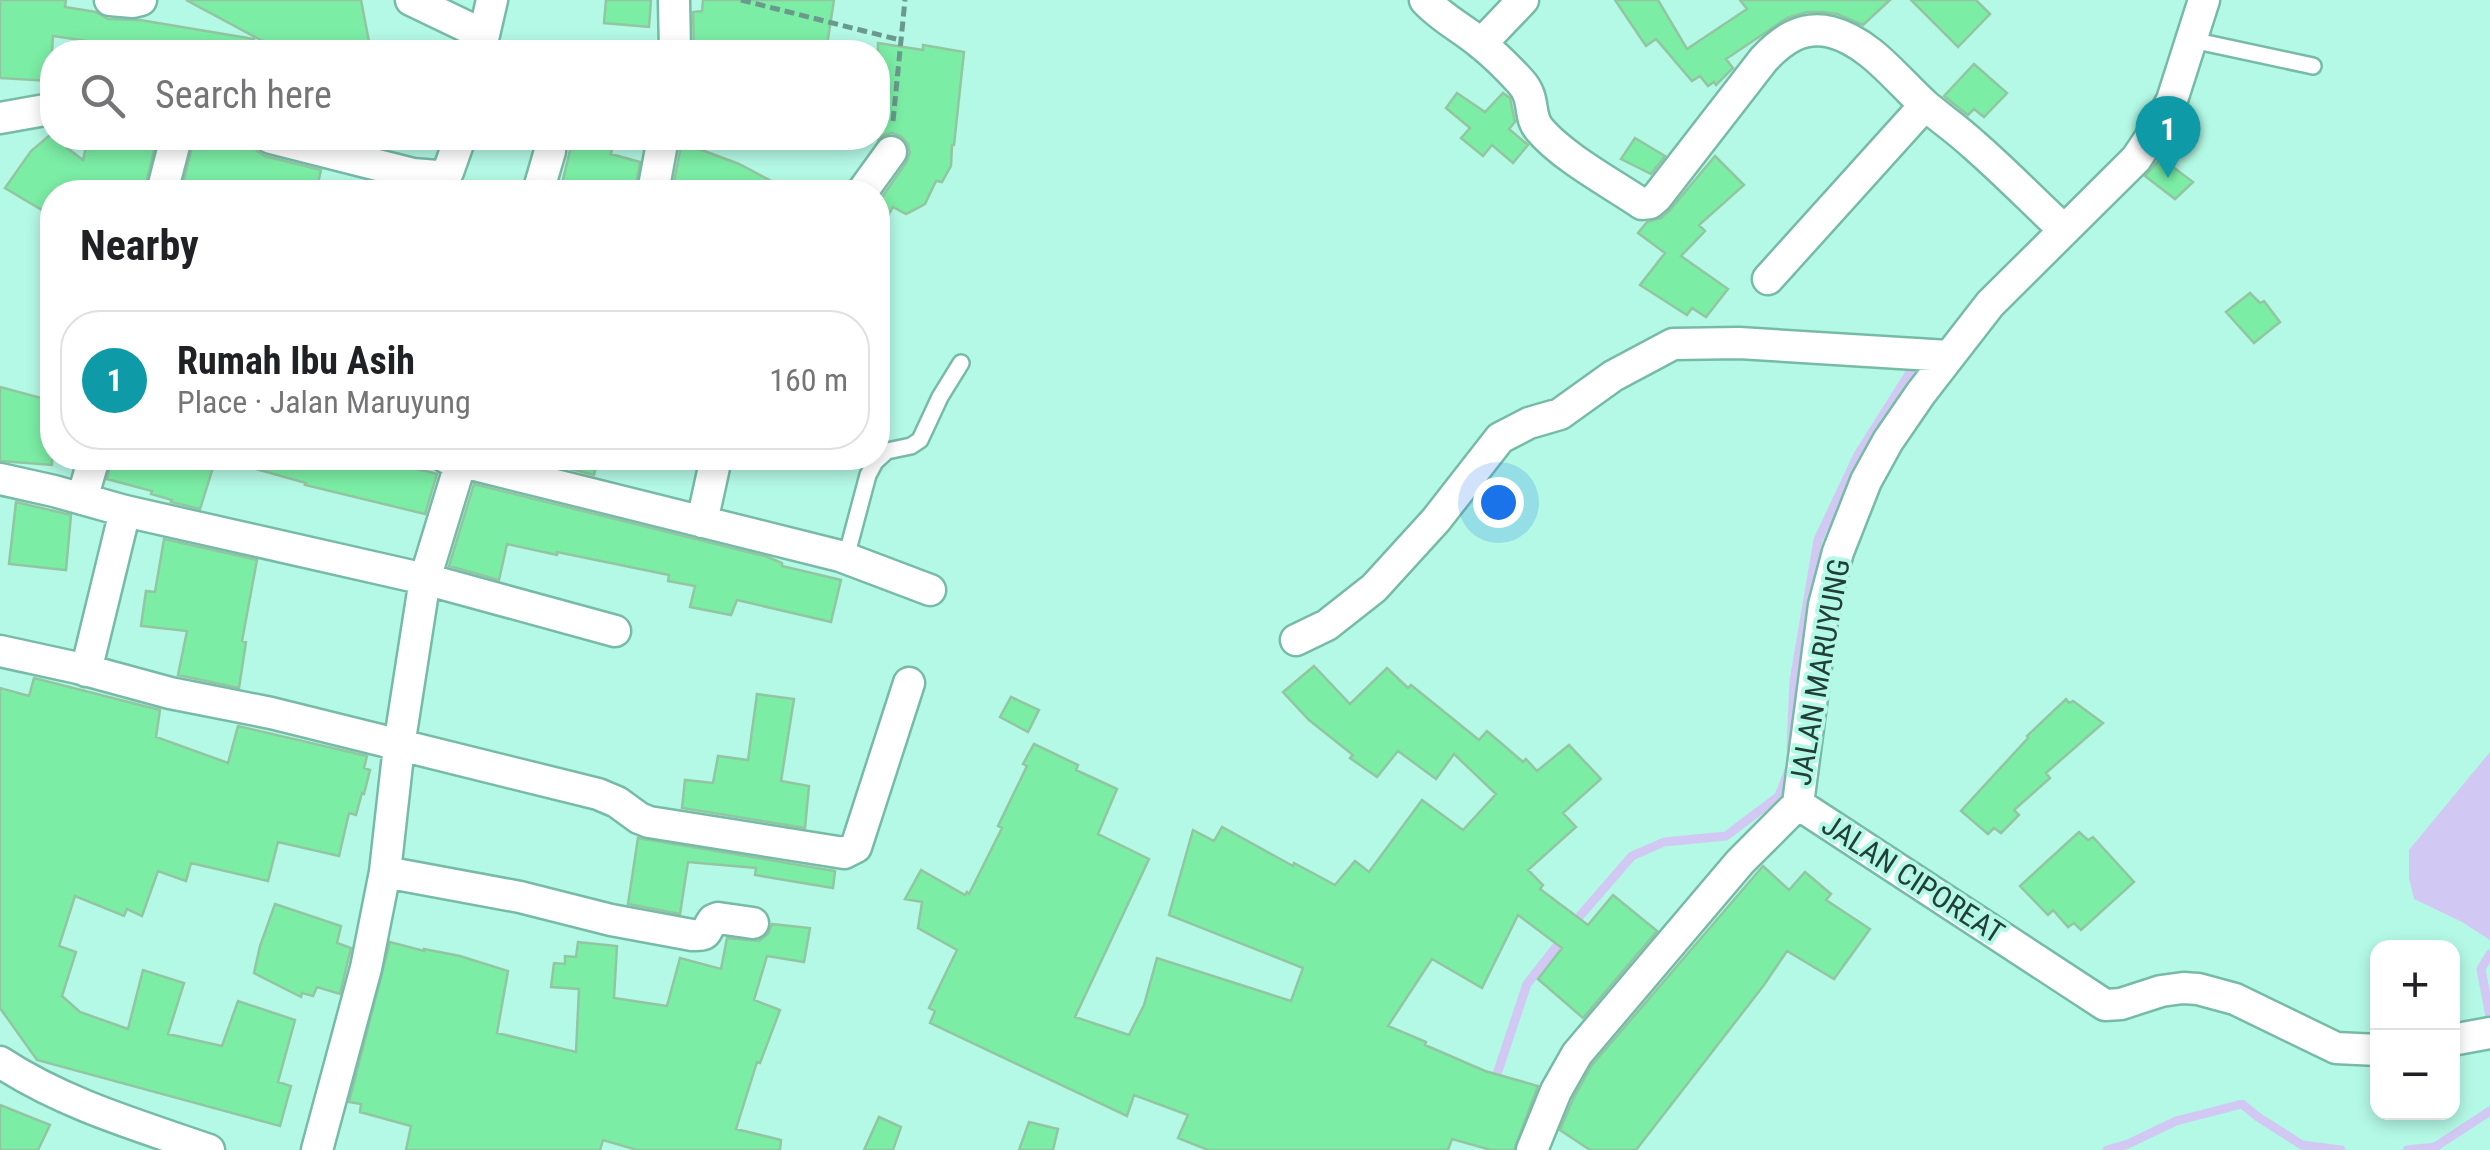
<!DOCTYPE html>
<meta charset="utf-8">
<style>
body{margin:0;font-family:"Roboto Condensed",sans-serif;background:#f6f6f6;color:#202124}
.controls{position:absolute;right:30px;bottom:30px;display:grid;overflow:hidden;border-radius:20px;box-shadow:0 5px 15px #0003}
.controls button{width:90px;height:90px;display:grid;place-items:center;padding:0;border:0;border-bottom:2px solid #e0e0e0;background:#fff;color:#202124;font:50px sans-serif}
.you{position:absolute;left:1498px;top:502px;width:35px;height:35px;margin:-25px;border:8px solid #fff;border-radius:50%;background:#1a73e8;box-shadow:0 0 0 15px #1a73e833}
.badge{display:grid;place-items:center;width:65px;height:65px;border-radius:50%;background:#2563eb;color:#fff;font-size:32px;font-weight:700}
.pin{position:absolute;translate:-50% -82px;filter:drop-shadow(0 2px 5px #0008)}
.pin::after{content:'';position:absolute;top:52px;width:35px;height:30px;background:inherit;clip-path:polygon(0 0,100% 0,50% 100%)}
.list{margin:0;padding:0;list-style:none}
h2{display:flex;justify-content:space-between;align-items:center;height:130px;margin:0;padding:0 40px;font-size:42px}
h2 small{font-size:32px;font-weight:400;color:#757577}
.list li{display:grid;grid-template-columns:65px 1fr auto;gap:30px;align-items:center;box-sizing:border-box;height:140px;margin:0 20px 20px;padding:0 20px;border:2px solid #e0e0e0;border-radius:40px}
.list b{display:block;font-size:38px;white-space:nowrap}
.list p{margin:0;font-size:32px;white-space:nowrap;color:#757577}
.list em{font-size:32px;font-style:normal;color:#757577}
.icon{flex:none;width:55px;height:55px;fill:none;stroke:currentColor;stroke-width:2;stroke-linecap:round;stroke-linejoin:round}
.map{position:relative;flex:none;width:2490px;height:1150px;overflow:hidden}
.search{position:absolute;background:#fff;box-shadow:0 5px 15px #0003;left:40px;top:40px;width:850px;height:110px;display:flex;align-items:center;gap:25px;box-sizing:border-box;padding:0 35px;border-radius:40px;color:#757577;font-size:38px}
.panel{position:absolute;background:#fff;box-shadow:0 5px 15px #0003;left:40px;top:180px;width:850px;height:290px;border-radius:40px}
.map>svg:first-child{display:block}
.water{fill:#d1c9f3}
.lines{fill:none;stroke-linecap:round;stroke-linejoin:round}
.stream{stroke:#d1c9f3;stroke-width:9}
.building{fill:#7beda5;stroke:#92c6a2;stroke-width:2.5}
.service-casing{stroke:#77bba7;stroke-width:20}
.minor-casing{stroke:#77bba7;stroke-width:35}
.path{stroke:#6a9a8d;stroke-width:5;stroke-dasharray:10 5;stroke-linecap:butt}
.service{stroke:#fff;stroke-width:15}
.minor{stroke:#fff;stroke-width:30}
.labels{text-anchor:middle;stroke-width:8;stroke-linejoin:round;paint-order:stroke}
.street-label{font-size:30px;fill:#223f37;stroke:#b4f9e5}
</style>
<div class="map">
<svg width="2490" height="1150" viewBox="0 0 2490 1150">
<rect width="100%" height="100%" fill="#b4f9e5"/>
<path class="water" d="M 2490,752 L 2490,940 L 2462,922 L 2414,899 L 2409,878 L 2409,850 Z"/>
<g class="lines">
<path class="stream" d="M 1791,747 L 1794,681 L 1818,540 L 1858,455 L 1911,371
M 1573,924 L 1632,856 L 1664,842 L 1726,836 L 1779,796 L 1790,767
M 2490,954 L 2481,969 L 2490,1017
M 1494,1083 L 1527,984 L 1564,937
M 2107,1150 L 2128,1144 L 2176,1121 L 2242,1104 L 2258,1117 L 2302,1145 L 2341,1150
M 2407,1150 L 2435,1147 L 2490,1111"/>
</g>
<path class="building" d="M 0,0 L 66,0 L 65,7 L 96,12 L 108,19 L 140,20 L 254,39 L 253,52 L 162,52 L 53,36 L 50,81 L 0,78 Z
M 186,0 L 361,0 L 371,52 L 283,52 Z
M 606,0 L 651,0 L 649,27 L 604,23 Z
M 703,0 L 834,0 L 826,52 L 694,52 L 693,12 L 702,11 Z
M 1615,0 L 1658,0 L 1687,49 L 1747,9 L 1740,0 L 1890,0 L 1863,25 L 1837,14 L 1823,12 L 1807,12 L 1787,18 L 1726,59 L 1733,68 L 1716,85 L 1714,82 L 1708,86 L 1700,76 L 1692,81 L 1656,39 L 1646,46 Z
M 1911,0 L 1976,0 L 1990,14 L 1958,47 Z
M 878,43 L 923,50 L 923,45 L 964,52 L 954,145 L 952,145 L 951,166 L 942,182 L 936,181 L 925,204 L 906,214 L 893,207 L 878,233 L 878,203 L 906,163 L 910,153 L 908,144 L 901,136 L 892,133 L 884,135 L 878,139 Z
M 1974,64 L 2007,93 L 1984,117 L 1974,109 L 1968,115 L 1944,96 Z
M 1457,93 L 1485,112 L 1503,93 L 1510,98 L 1515,122 L 1509,129 L 1528,145 L 1513,163 L 1492,145 L 1483,156 L 1461,138 L 1470,128 L 1446,108 Z
M 50,135 L 83,160 L 88,138 L 157,138 L 144,192 L 52,192 L 52,216 L 5,188 L 31,151 Z
M 214,138 L 230,138 L 253,143 L 257,151 L 265,156 L 321,170 L 316,192 L 181,192 L 194,139 L 212,143 Z
M 573,138 L 614,138 L 611,154 L 640,162 L 635,192 L 560,192 Z
M 1635,138 L 1665,156 L 1651,174 L 1621,159 Z
M 681,146 L 690,149 L 691,146 L 739,164 L 792,192 L 672,192 Z
M 1715,156 L 1744,185 L 1699,225 L 1705,231 L 1681,256 L 1728,289 L 1706,317 L 1692,308 L 1687,315 L 1640,285 L 1665,253 L 1638,233 L 1647,222 L 1661,218 L 1669,211 Z
M 2161,158 L 2193,182 L 2175,199 L 2145,176 Z
M 2250,293 L 2260,303 L 2264,301 L 2280,322 L 2254,343 L 2226,312 Z
M 0,387 L 52,401 L 52,465 L 0,461 Z
M 112,458 L 216,458 L 200,509 L 171,502 L 172,500 L 151,494 L 152,491 L 107,479 Z
M 243,458 L 375,458 L 437,474 L 425,514 L 305,485 L 306,483 L 242,465 Z
M 528,458 L 598,458 L 594,475 Z
M 474,484 L 768,557 L 782,563 L 782,566 L 841,580 L 831,622 L 737,600 L 731,615 L 690,607 L 695,586 L 668,581 L 669,575 L 557,552 L 557,555 L 507,544 L 499,580 L 449,566 Z
M 16,502 L 71,515 L 66,570 L 9,564 Z
M 164,539 L 257,560 L 242,641 L 246,642 L 239,688 L 178,675 L 187,631 L 141,626 L 146,591 L 155,592 Z
M 1314,666 L 1350,704 L 1387,668 L 1408,688 L 1411,685 L 1479,740 L 1487,731 L 1523,762 L 1526,759 L 1537,771 L 1569,745 L 1601,779 L 1563,813 L 1576,827 L 1528,870 L 1543,885 L 1540,889 L 1588,925 L 1613,895 L 1657,931 L 1583,1018 L 1538,979 L 1562,948 L 1518,915 L 1482,988 L 1432,959 L 1388,1026 L 1426,1042 L 1425,1045 L 1485,1071 L 1538,1086 L 1514,1150 L 1491,1150 L 1452,1139 L 1448,1150 L 1208,1150 L 1178,1138 L 1188,1115 L 1134,1095 L 1127,1116 L 930,1023 L 935,1011 L 929,1008 L 957,950 L 918,928 L 922,902 L 905,899 L 921,870 L 965,895 L 967,892 L 969,894 L 1002,828 L 998,826 L 1027,766 L 1023,764 L 1034,744 L 1078,765 L 1076,770 L 1117,789 L 1098,834 L 1149,859 L 1075,1017 L 1129,1035 L 1144,1005 L 1157,958 L 1291,1001 L 1303,968 L 1169,915 L 1193,830 L 1214,841 L 1222,827 L 1293,866 L 1294,863 L 1335,885 L 1355,861 L 1369,872 L 1422,800 L 1463,830 L 1496,794 L 1454,754 L 1436,779 L 1398,751 L 1377,777 L 1350,758 L 1353,755 L 1309,720 L 1283,692 Z
M 34,678 L 160,710 L 156,737 L 228,763 L 238,726 L 367,756 L 364,768 L 370,770 L 364,794 L 362,793 L 356,815 L 349,813 L 339,856 L 278,842 L 268,881 L 191,863 L 186,881 L 158,871 L 142,916 L 127,909 L 124,916 L 75,896 L 59,946 L 76,952 L 62,996 L 80,1012 L 128,1029 L 143,970 L 184,983 L 168,1034 L 222,1046 L 238,1001 L 295,1020 L 278,1082 L 291,1086 L 280,1126 L 37,1060 L 0,1008 L 0,688 L 29,696 Z
M 757,694 L 794,699 L 781,781 L 809,786 L 805,828 L 682,808 L 685,780 L 713,783 L 718,756 L 748,760 Z
M 1011,697 L 1039,710 L 1028,732 L 1000,717 Z
M 2066,699 L 2069,703 L 2073,701 L 2103,723 L 2046,773 L 2050,778 L 2014,810 L 2019,815 L 2001,833 L 1994,828 L 1988,834 L 1961,811 L 2028,738 L 2027,736 Z
M 2079,832 L 2088,840 L 2093,837 L 2134,882 L 2081,930 L 2074,923 L 2068,927 L 2053,910 L 2048,915 L 2020,886 Z
M 638,838 L 835,871 L 833,888 L 755,875 L 756,868 L 688,862 L 680,914 L 628,904 Z
M 1763,866 L 1789,890 L 1805,872 L 1831,894 L 1826,900 L 1870,929 L 1834,979 L 1787,951 L 1764,985 L 1636,1150 L 1590,1150 L 1560,1130 L 1573,1099 L 1592,1065 Z
M 275,904 L 341,926 L 337,943 L 351,948 L 340,994 L 317,987 L 313,996 L 302,993 L 301,997 L 254,973 L 260,946 Z
M 772,924 L 810,928 L 804,962 L 767,956 L 754,1000 L 780,1010 L 760,1063 L 757,1062 L 736,1129 L 781,1140 L 780,1150 L 637,1150 L 603,1140 L 600,1150 L 406,1150 L 411,1126 L 360,1112 L 361,1104 L 349,1102 L 390,942 L 424,951 L 424,949 L 460,956 L 508,971 L 497,1033 L 576,1052 L 579,989 L 551,987 L 554,963 L 565,964 L 565,956 L 576,957 L 578,942 L 617,946 L 614,998 L 667,1006 L 680,958 L 721,969 L 727,938 L 759,941 L 768,934 Z
M 0,1105 L 50,1125 L 38,1150 L 0,1150 Z
M 879,1117 L 901,1127 L 893,1150 L 864,1150 Z
M 1029,1122 L 1058,1129 L 1053,1150 L 1019,1150 Z"/>
<g class="lines">
<defs>
<path id="service" d="M 2192,40 L 2313,66
M 843,557 L 848,550 L 868,475 L 875,462 L 887,451 L 911,446 L 920,440 L 940,397 L 961,363"/>
<path id="minor" d="M 110,0 L 133,2 L 141,0
M 411,0 L 484,35
M 674,0 L 675,52
M 1425,0 C 1440,17 1462,28 1480,43 C 1494,54 1508,68 1520,81 C 1537,99 1527,116 1540,130 C 1564,158 1611,183 1642,204 L 1650,203 L 1657,197 L 1764,59 C 1782,40 1802,25 1831,32 C 1870,42 1897,80 1926,106 C 1942,119 1959,131 1974,145 C 2005,172 2033,201 2063,229
M 1481,44 L 1523,0
M 480,52 L 492,0
M 0,118 L 45,110
M 271,138 L 413,174 L 437,176 L 448,172 L 460,138
M 162,192 L 176,138
M 538,192 L 550,151
M 653,192 L 663,138
M 862,192 L 891,152
M 1768,279 L 1925,105
M 447,458 L 840,556 L 930,590
M 0,479 L 54,491 L 125,511 L 425,579 L 615,631
M 82,499 L 94,458
M 702,522 L 716,458
M 1296,640 L 1327,625 L 1374,588 L 1436,520 L 1500,438 L 1529,423 L 1560,414 L 1613,376 L 1673,344 L 1739,343 L 1948,356
M 0,651 L 78,668 L 170,693 L 271,713 L 598,794 L 617,802 L 639,818 L 649,822 L 844,853 L 856,847 L 909,683
M 86,671 L 125,511
M 1798,804 L 1824,605 L 1838,552 L 1866,481 L 1888,441 L 1921,393 L 1990,304 L 2136,159 L 2157,128 L 2172,100 L 2204,0
M 1798,804 L 2105,1005 L 2121,1004 L 2161,991 L 2183,988 L 2198,989 L 2235,999 L 2336,1048 L 2378,1050
M 385,872 L 520,897 L 611,920 L 692,935 C 710,936 704,932 713,920 L 718,918 L 753,923
M 2452,1040 L 2490,1033
M 0,1062 C 64,1104 137,1125 209,1150
M 317,1150 L 366,968 L 385,872 L 399,746 L 425,579 L 462,458
M 1532,1150 L 1556,1091 L 1577,1054 L 1740,862 L 1798,804"/>
</defs>
<use href="#service" class="service-casing"/>
<use href="#minor" class="minor-casing"/>
<path class="path" d="M 741,0 L 900,40
M 893,121 L 905,0"/>
<use href="#service" class="service"/>
<use href="#minor" class="minor"/>
</g>
<g class="labels">
<g class="street-label">
<text transform="translate(1820 672) rotate(-80)" y="10">JALAN MARUYUNG</text>
<text transform="translate(1913 879) rotate(33)" y="10">JALAN CIPOREAT</text>
</g>
</g>
</svg>
<div class="controls">
<button>+</button>
<button>−</button>
</div>
<div class="you"></div>
<div class="pin badge" style="left:2168px;top:178px;background:#0f9aa8">1</div>
<div class="search"><svg class="icon" aria-label="search" viewBox="0 0 24 24"><circle cx="10" cy="10" r="6"/><path d="M15 15l6 6"/></svg>Search here</div>
<section class="panel">
<h2>Nearby<small></small></h2>
<ul class="list">
<li><span class="badge" style="background:#0f9aa8">1</span><div><b>Rumah Ibu Asih</b><p>Place · Jalan Maruyung</p></div><em>160 m</em></li>
</ul>
</section>
</div>
